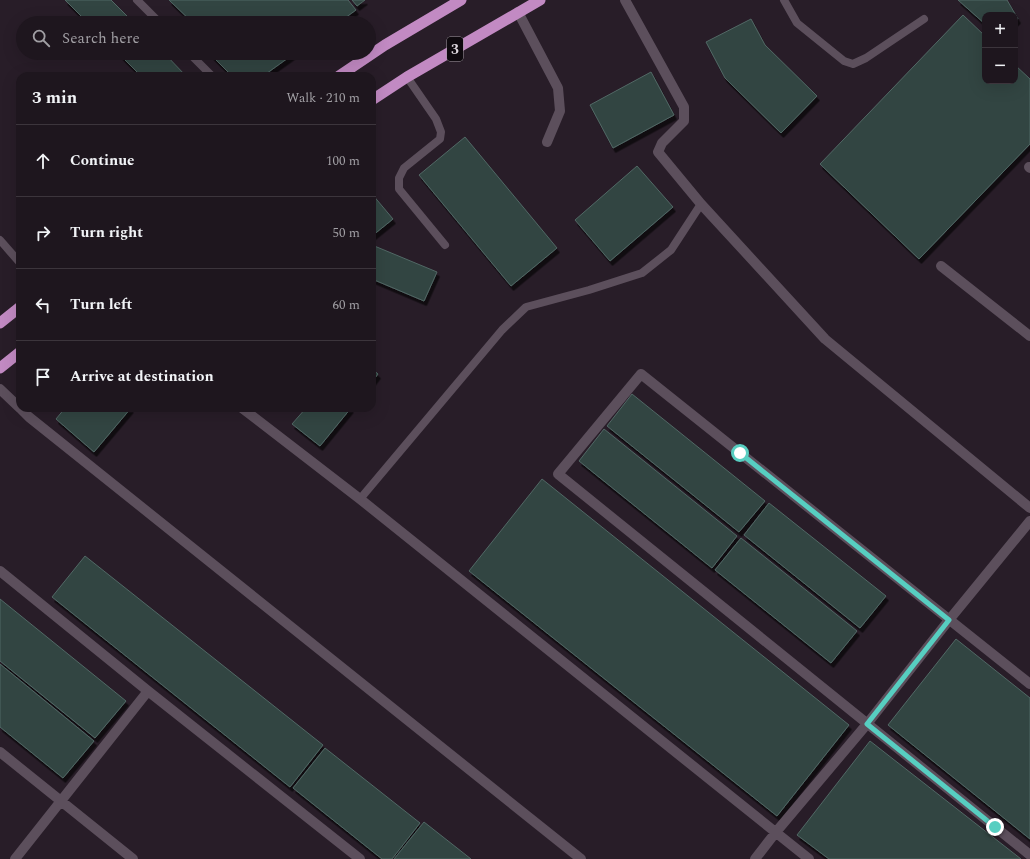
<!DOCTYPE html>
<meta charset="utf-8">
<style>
body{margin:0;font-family:Spectral,serif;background:#261f27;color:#f1f3f6}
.controls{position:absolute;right:12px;top:12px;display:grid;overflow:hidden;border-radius:8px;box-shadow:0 4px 16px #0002}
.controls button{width:36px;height:36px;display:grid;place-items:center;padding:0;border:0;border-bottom:1px solid #3c353c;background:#1e161e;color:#f1f3f6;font:20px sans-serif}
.stop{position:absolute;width:12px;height:12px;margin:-9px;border:3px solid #57cec1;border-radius:50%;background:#fff}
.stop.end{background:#57cec1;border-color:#fff;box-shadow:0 1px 4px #0008}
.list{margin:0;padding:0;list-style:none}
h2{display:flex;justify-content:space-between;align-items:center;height:52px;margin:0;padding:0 16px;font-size:17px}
h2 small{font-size:13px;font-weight:400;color:#a19fa4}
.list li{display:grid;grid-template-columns:26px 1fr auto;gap:12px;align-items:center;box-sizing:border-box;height:72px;padding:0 16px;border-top:1px solid #3c353c}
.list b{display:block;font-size:15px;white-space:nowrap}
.list em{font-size:13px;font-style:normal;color:#a19fa4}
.icon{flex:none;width:22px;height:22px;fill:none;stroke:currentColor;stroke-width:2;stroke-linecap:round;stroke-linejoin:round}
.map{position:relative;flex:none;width:1030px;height:859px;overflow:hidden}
.search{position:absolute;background:#1e161e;box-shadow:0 4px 16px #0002;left:16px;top:16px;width:360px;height:44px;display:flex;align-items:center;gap:10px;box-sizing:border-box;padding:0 14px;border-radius:22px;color:#a19fa4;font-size:15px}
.panel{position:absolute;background:#1e161e;box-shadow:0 4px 16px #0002;left:16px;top:72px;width:360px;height:340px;border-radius:12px}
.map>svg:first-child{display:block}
.building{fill:#304542;stroke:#526865;filter:url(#shadow)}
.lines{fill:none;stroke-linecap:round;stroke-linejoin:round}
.service{stroke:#5c4f5c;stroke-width:8}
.minor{stroke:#5c4f5c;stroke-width:10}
.trunk{stroke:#c28ac3;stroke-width:11}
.route{stroke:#57cec1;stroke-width:5}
.labels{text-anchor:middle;stroke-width:3.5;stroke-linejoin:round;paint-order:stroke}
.shield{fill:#0e090e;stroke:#a09aa0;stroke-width:1}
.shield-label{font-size:14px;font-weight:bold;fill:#dfd8df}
</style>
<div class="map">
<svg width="1030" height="859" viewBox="0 0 1030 859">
<defs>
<filter id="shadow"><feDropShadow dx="2.5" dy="4.5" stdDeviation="0" flood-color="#0009"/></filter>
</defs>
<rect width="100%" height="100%" fill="#281d28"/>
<path class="building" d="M 65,0 L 111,0 L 134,23 L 88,23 Z
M 169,0 L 348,0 L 356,10 L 338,23 L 193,23 Z
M 352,0 L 365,0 L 357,6 Z
M 958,0 L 1007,0 L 1018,19 L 1015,22 L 1015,15 L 985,15 L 985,24 Z
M 963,15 L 985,36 L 985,81 L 1015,81 L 1015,65 L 1030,79 L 1030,144 L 919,259 L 820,164 Z
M 751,19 L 765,45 L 817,96 L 781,133 L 725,78 L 706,42 Z
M 118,53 L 164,53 L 186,76 L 141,76 Z
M 209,53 L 295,53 L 263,76 L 232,76 Z
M 651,72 L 674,115 L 613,148 L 590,105 Z
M 465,137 L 557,248 L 511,286 L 419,175 Z
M 637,166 L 673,207 L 610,261 L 575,220 Z
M 372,194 L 393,219 L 372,236 Z
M 372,245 L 437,272 L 424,301 L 372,279 Z
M 372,369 L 378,374 L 372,382 Z
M 632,394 L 765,501 L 739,532 L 607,426 Z
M 65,408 L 131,408 L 94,452 L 56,419 Z
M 306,408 L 351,408 L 320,446 L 292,424 Z
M 604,429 L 737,536 L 712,568 L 579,461 Z
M 542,479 L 849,725 L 777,816 L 469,571 Z
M 769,503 L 886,596 L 860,628 L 744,535 Z
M 741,538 L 857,631 L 831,663 L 715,570 Z
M 85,556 L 323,745 L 290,787 L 52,597 Z
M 0,599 L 126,701 L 95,738 L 0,661 Z
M 956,639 L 1030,698 L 1030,839 L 888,725 Z
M 0,664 L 94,741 L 63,778 L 0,727 Z
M 870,741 L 1021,859 L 829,859 L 797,835 Z
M 325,748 L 420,823 L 392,859 L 382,859 L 293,788 Z
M 424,822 L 471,859 L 394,859 Z"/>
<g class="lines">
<path class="service" d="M 137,0 L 160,23
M 784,0 L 797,23 L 844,61 L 853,64 L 866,58 L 924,19
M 189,53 L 212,76
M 407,77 L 436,119 L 441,132 L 440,139 L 404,168 L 399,178 L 399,189 L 445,245
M 0,240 L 20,263
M 360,499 L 502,330 L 526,307 L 589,290 L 642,273 L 671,250 L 701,204"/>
<path class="minor" d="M 625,0 L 684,107 L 684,121 L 662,143 L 658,152 L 701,204 L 825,339 L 1030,508
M 518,12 L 558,88 L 560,111 L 547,142
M 1029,167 L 1030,168
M 941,266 L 1030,336
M 0,389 L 20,408
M 20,408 L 29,417 L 581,859
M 242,408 L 360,499 L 809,859
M 0,571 L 148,691 L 360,859
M 1030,684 L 641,374 L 558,474 L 1030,855
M 0,752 L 133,859
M 15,859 L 148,691
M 755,859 L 776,832 L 867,724 L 949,620 L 1030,521"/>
<path class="trunk" d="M 339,76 L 385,45 L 461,0
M 372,100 L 407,77 L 540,0
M 0,323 L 20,307
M 0,368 L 20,352"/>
</g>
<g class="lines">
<path class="route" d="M 740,453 L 949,620 L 867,724 L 995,827"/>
</g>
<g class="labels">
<rect class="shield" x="447" y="37" width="16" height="24" rx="3"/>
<g class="shield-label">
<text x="455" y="54">3</text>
</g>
</g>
</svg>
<div class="controls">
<button>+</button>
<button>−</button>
</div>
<div class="stop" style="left:740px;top:453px"></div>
<div class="stop end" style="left:995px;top:827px"></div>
<div class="search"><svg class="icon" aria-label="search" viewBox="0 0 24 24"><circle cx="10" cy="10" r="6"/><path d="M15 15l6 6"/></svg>Search here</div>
<section class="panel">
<h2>3 min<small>Walk · 210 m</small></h2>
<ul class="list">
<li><svg class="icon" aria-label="ahead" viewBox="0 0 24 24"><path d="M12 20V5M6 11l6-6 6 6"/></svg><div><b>Continue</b></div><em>100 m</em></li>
<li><svg class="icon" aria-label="right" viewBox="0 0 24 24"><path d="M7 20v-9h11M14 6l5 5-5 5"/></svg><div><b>Turn right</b></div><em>50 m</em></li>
<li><svg class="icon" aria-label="left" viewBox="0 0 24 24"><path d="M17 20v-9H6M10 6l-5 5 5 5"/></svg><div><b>Turn left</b></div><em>60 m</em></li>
<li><svg class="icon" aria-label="arrive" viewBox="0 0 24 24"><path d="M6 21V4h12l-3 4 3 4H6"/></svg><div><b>Arrive at destination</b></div></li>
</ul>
</section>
</div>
